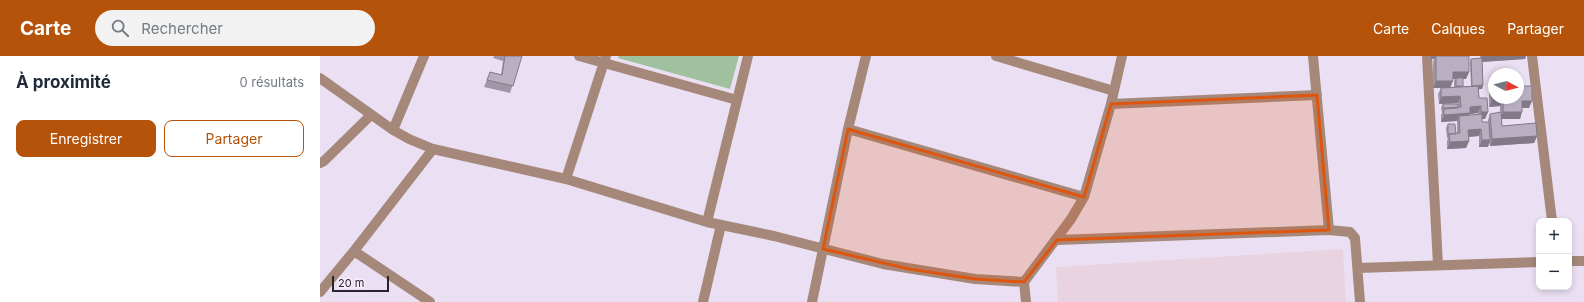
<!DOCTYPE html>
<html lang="fr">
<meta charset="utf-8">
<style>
body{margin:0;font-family:Inter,sans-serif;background:#f2f2f3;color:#1f2937}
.controls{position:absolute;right:12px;bottom:12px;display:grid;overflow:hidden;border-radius:8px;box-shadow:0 2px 6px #0003}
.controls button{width:36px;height:36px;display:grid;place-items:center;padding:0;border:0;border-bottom:1px solid #e0e1e3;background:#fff;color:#1f2937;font:20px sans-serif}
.compass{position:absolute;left:1168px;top:12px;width:36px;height:36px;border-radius:50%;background:#fff;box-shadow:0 2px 6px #0003;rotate:97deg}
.scale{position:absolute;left:12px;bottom:10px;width:57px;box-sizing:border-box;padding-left:4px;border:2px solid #28242b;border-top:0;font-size:11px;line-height:14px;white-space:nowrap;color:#28242b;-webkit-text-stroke:3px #f7eefd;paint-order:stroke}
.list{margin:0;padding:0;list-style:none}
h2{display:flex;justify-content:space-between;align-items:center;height:52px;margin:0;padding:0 16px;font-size:17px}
h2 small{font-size:13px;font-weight:400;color:#747a83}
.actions{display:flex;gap:8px;padding:12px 16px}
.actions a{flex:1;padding:9px 0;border:1px solid #b45309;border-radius:8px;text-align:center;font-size:14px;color:#b45309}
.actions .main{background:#b45309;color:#fff}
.icon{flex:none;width:22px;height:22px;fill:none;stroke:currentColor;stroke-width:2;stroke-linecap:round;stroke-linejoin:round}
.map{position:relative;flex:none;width:1264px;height:246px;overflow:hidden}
header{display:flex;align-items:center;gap:24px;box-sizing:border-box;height:56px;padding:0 20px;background:#b45309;color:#fff}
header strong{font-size:19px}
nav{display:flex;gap:22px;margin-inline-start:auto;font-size:14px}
.search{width:280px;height:36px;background:#f2f2f3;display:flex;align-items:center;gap:10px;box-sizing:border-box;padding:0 14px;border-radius:22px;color:#747a83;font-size:15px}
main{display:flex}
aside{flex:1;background:#fff}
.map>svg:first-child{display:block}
.commercial{fill:#ead3e0}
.green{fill:#a0c19d}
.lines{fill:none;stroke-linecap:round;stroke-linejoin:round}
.street{stroke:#a5887a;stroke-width:10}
.wall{fill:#9f96a6;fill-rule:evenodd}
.shaded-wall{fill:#827a87}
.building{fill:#b9afc1;stroke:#827a87}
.marked{fill:#de560e;fill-opacity:0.2;stroke:#de560e;stroke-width:3;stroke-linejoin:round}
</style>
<header>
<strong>Carte</strong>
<div class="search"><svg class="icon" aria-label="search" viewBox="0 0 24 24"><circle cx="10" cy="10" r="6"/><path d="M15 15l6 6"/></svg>Rechercher</div>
<nav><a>Carte</a><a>Calques</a><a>Partager</a></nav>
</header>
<main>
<aside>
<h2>À proximité<small>0 résultats</small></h2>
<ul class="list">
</ul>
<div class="actions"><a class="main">Enregistrer</a><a>Partager</a></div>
</aside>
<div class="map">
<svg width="1264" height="246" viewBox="0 0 1264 246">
<rect width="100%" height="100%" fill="#ebe0f3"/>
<path class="commercial" d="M 1023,193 L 1026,246 L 738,246 L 736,211 Z"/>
<path class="green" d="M 299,0 L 419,0 L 410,33 L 298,2 Z"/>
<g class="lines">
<path class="street" d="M 259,0 L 417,44
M 676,0 L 794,35
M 993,0 L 1009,174
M 1107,0 L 1118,209
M 1212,0 L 1232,165
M 0,22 L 73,74 L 89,83 L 113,93 L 246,123 L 387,166 L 454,180 L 563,208 L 655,223 L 704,226 L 751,163 L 764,141 L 791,48 L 802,0
M 791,48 L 997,39
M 528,73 L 764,141
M 73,74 L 104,0
M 0,107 L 4,105 L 51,59
M 246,123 L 286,0
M 387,166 L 428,0
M 737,184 L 1009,174 L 1030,176 L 1035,182 L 1040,246
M 34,195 L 110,246
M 1249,205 L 1264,205
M 1038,212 L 1219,206
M 704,226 L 706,246
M 0,236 L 34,195 L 113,93
M 383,246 L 401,169
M 492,246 L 528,73 L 546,0"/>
</g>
<path class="wall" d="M 174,0 L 202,0 L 190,37 L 164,31 L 170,16 L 181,19 L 183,5 L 173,2 Z
M 1110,0 L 1149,0 L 1149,16 L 1146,23 L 1143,23 L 1143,30 L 1151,30 L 1150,7 L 1151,3 L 1160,3 L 1160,0 L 1206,0 L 1205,3 L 1162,6 L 1163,29 L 1162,33 L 1158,33 L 1159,42 L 1168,56 L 1165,63 L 1162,63 L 1162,66 L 1168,66 L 1168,64 L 1170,58 L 1180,57 L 1180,50 L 1169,51 L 1169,37 L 1172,30 L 1198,42 L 1209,52 L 1202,52 L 1200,63 L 1182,63 L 1182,70 L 1217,80 L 1214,87 L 1170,90 L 1169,86 L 1168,91 L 1159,91 L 1159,80 L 1149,81 L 1149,85 L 1146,92 L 1127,93 L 1127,85 L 1128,82 L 1127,82 L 1126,72 L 1128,68 L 1136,78 L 1137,78 L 1137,65 L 1121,66 L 1121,59 L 1122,57 L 1121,52 L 1123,48 L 1138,52 L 1138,47 L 1119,48 L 1118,38 L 1121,32 L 1113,32 L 1113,6 L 1114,3 L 1110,3 ZM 1133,23 L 1135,23 L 1134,26 L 1134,31 L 1130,31 ZM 1158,57 L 1158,59 L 1149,59 L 1150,58 Z"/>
<path class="shaded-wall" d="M 1111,0 L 1116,0 L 1114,3 L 1110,3 Z
M 1162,0 L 1206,0 L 1205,3 L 1160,6 Z
M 1133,16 L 1149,16 L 1146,23 L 1130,23 Z
M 1116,25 L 1133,25 L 1130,32 L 1113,32 Z
M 1163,29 L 1162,33 L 1151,34 L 1152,30 Z
M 1140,40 L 1138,47 L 1119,48 L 1121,41 Z
M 1183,43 L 1180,50 L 1169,51 L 1172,44 Z
M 1202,45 L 1212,45 L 1209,52 L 1200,52 Z
M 1161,50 L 1158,57 L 1150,58 L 1147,64 L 1139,60 L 1137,65 L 1121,66 L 1124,59 L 1150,51 Z
M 1161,56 L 1168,56 L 1165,63 L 1158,63 Z
M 1183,56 L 1202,56 L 1200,63 L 1180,63 Z
M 1161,73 L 1159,80 L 1146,81 L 1148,74 Z
M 1217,80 L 1214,87 L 1170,90 L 1172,83 Z
M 1162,84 L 1170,84 L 1168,91 L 1159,91 Z
M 1149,85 L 1146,92 L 1127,93 L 1130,86 Z"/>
<path class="building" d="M 185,0 L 202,0 L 193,30 L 167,24 L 170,16 L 182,19 Z
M 1116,0 L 1149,0 L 1149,16 L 1133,16 L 1133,25 L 1116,25 Z
M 1162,2 L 1163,29 L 1152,30 L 1151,3 Z
M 1136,22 L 1143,22 L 1143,30 L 1136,30 Z
M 1158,30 L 1159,42 L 1167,42 L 1168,56 L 1161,56 L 1161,50 L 1150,51 L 1150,57 L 1124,59 L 1124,52 L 1141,51 L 1140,40 L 1121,41 L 1121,32 Z
M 1172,30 L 1174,30 L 1174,42 L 1198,42 L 1198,30 L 1212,30 L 1212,45 L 1202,45 L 1202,56 L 1183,56 L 1183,43 L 1172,44 Z
M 1123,48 L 1138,48 L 1138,52 L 1123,53 Z
M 1181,56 L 1182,70 L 1216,67 L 1217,80 L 1172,83 L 1170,58 Z
M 1162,58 L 1162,66 L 1169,66 L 1170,84 L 1162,84 L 1161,73 L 1148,74 L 1149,85 L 1130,86 L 1129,78 L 1140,77 L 1139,60 Z
M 1128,68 L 1135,68 L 1136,78 L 1128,78 Z"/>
<path class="marked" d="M 997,39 L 1009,174 L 737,184 L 704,226 L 655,223 L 589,213 L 503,193 L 528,73 L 764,141 L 791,48 Z"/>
</svg>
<div class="controls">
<button>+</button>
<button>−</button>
</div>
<svg class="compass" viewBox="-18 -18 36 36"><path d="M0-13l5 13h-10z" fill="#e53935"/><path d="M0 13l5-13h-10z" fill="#747a83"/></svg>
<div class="scale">20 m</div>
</div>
</main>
